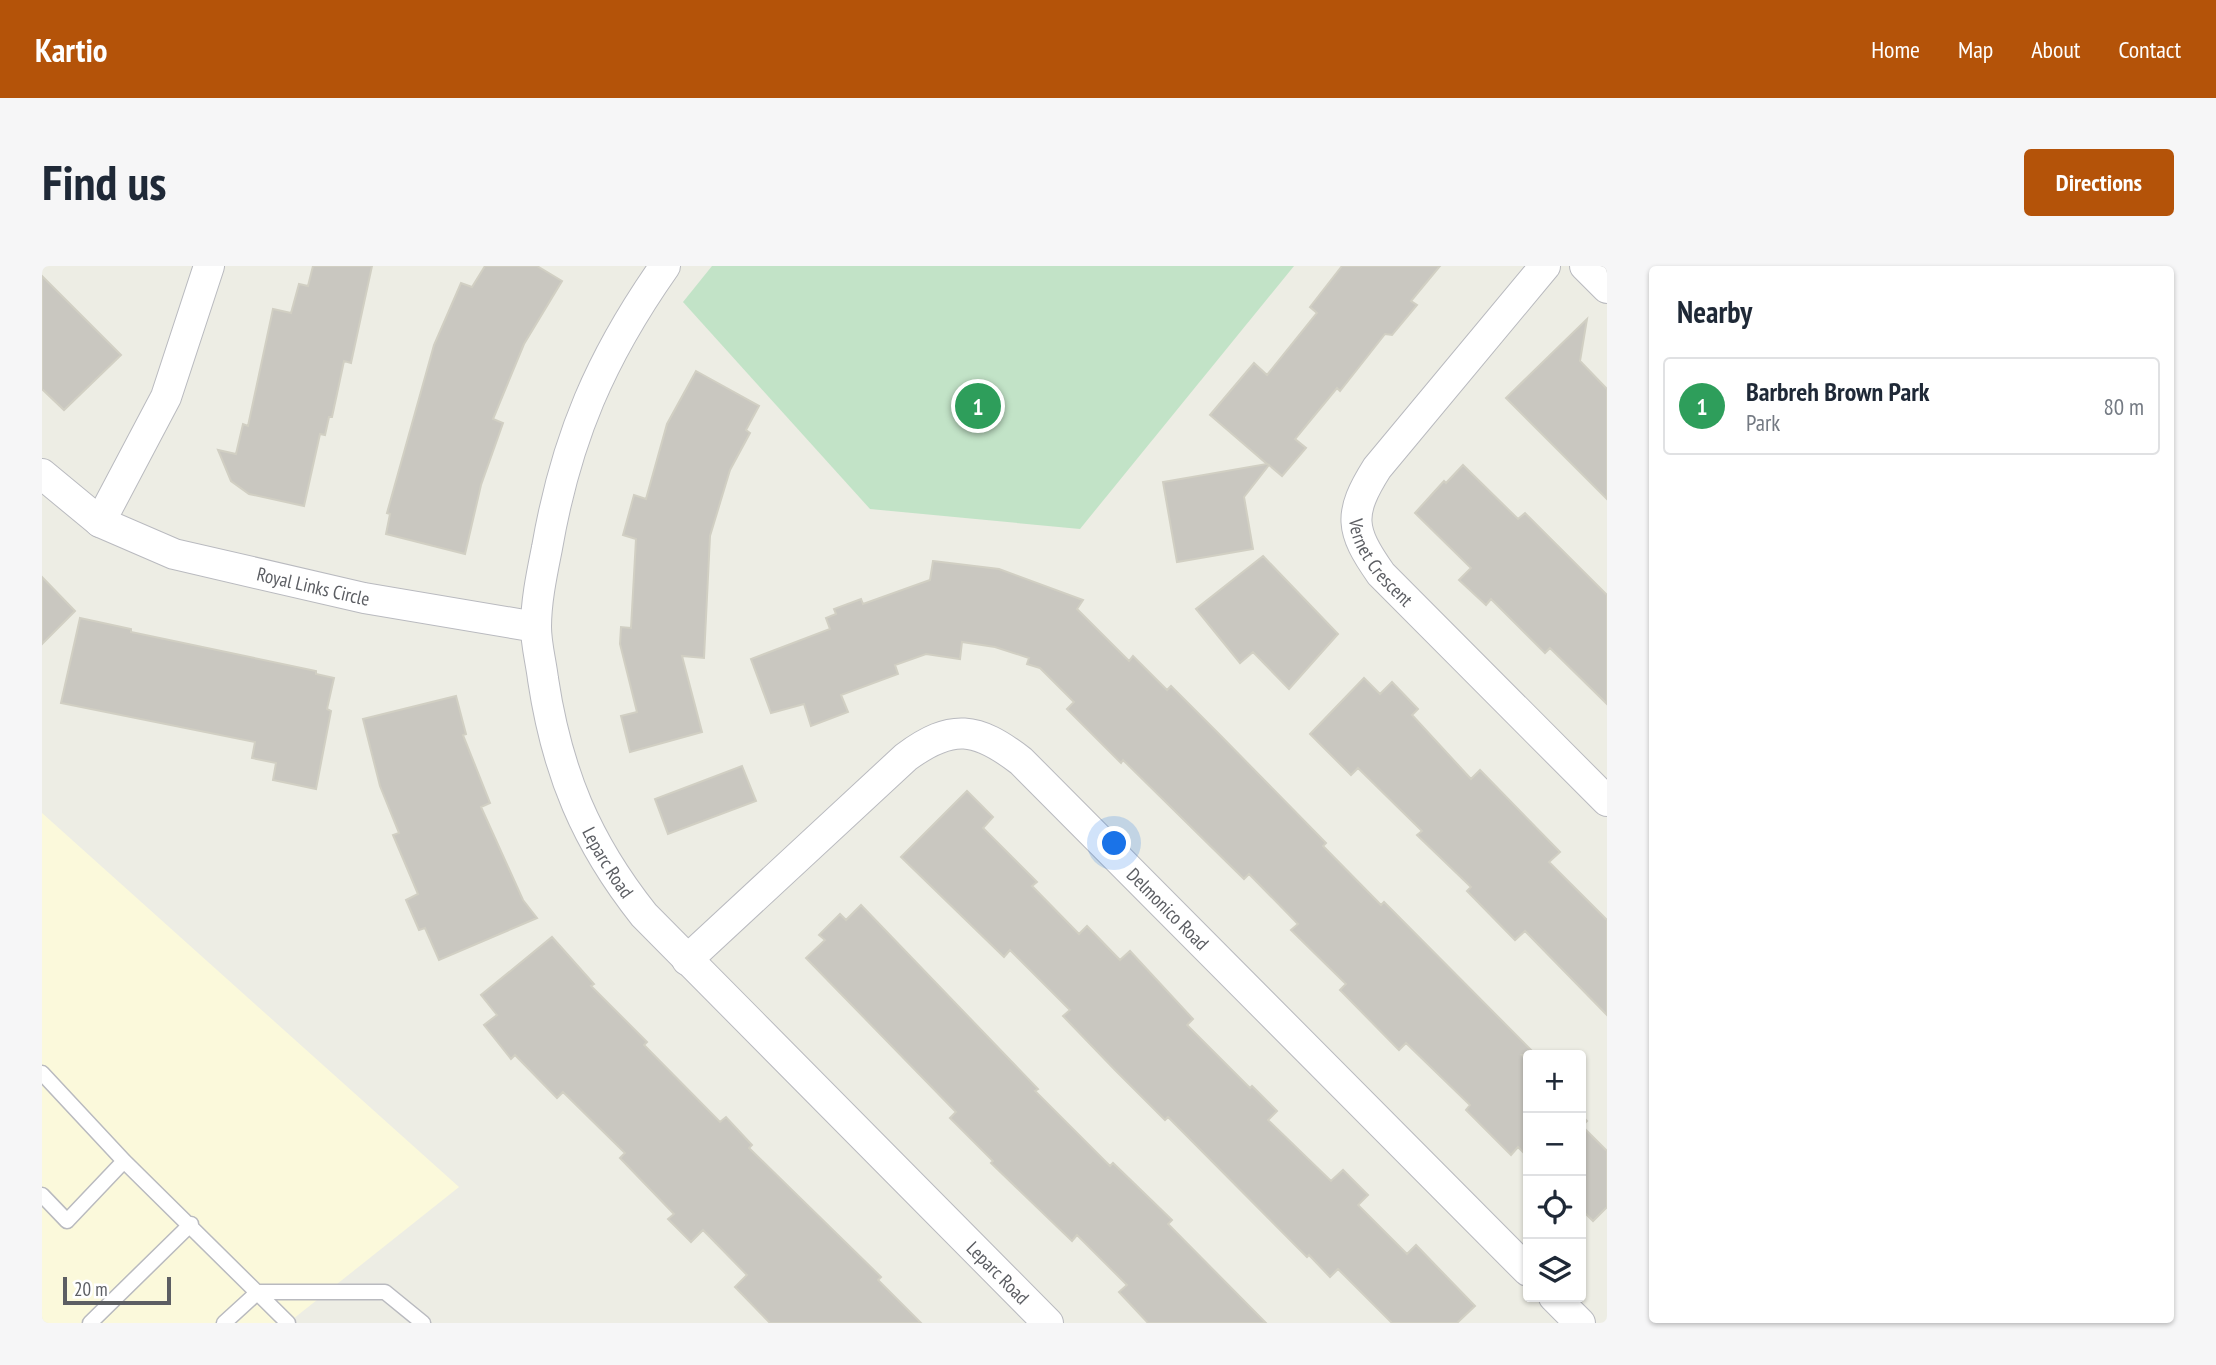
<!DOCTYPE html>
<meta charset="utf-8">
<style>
body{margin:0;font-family:"PT Sans Narrow",sans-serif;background:#f6f6f7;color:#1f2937}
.controls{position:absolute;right:21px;bottom:21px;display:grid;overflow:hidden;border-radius:7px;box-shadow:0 2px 5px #0004}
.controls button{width:63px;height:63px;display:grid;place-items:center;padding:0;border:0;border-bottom:2px solid #e0e1e3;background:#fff;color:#1f2937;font:35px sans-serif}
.scale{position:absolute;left:21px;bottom:18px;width:108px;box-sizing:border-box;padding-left:7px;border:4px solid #5c5e63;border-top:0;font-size:19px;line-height:24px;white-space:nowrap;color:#5c5e63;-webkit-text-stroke:5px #fff;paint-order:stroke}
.you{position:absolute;left:1073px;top:578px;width:24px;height:24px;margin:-18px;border:5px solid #fff;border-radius:50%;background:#1a73e8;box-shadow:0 0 0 10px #1a73e833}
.badge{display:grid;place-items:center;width:46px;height:46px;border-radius:50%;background:#b45309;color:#fff;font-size:23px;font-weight:700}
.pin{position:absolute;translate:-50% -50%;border:4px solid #fff;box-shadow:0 2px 7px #0006}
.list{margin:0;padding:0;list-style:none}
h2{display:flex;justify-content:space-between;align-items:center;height:91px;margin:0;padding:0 28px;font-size:30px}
h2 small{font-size:23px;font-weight:400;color:#747a83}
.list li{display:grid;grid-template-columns:46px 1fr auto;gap:21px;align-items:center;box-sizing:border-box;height:98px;margin:0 14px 14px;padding:0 14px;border:2px solid #e0e1e3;border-radius:7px}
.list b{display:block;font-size:26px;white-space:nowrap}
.list p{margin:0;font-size:23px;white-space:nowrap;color:#747a83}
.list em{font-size:23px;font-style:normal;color:#747a83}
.icon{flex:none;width:38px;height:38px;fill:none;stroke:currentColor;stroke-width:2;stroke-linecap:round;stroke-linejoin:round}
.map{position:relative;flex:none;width:1565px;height:1057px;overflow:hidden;border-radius:7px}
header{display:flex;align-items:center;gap:42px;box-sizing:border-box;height:98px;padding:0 35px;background:#b45309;color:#fff}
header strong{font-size:33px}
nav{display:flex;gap:38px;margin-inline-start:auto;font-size:24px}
.intro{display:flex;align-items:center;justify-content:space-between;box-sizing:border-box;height:168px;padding:0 42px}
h1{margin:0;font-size:49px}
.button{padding:18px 32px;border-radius:7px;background:#b45309;color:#fff;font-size:24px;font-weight:700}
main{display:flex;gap:42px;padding:0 42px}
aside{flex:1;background:#fff;border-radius:7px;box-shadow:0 2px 5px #0004}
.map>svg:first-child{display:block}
.commercial{fill:#fbf9db}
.green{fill:#c2e3c7}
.building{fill:#c9c7c0;stroke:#d1cfc3;stroke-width:2}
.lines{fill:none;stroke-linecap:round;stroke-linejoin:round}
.service-casing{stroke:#b9babf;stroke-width:17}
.minor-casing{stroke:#b9babf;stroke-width:32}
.service{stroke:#fff;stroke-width:14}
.minor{stroke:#fff;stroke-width:30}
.labels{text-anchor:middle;stroke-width:7;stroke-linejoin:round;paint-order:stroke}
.street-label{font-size:19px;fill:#5c5e63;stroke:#fff}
</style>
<header>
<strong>Kartio</strong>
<nav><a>Home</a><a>Map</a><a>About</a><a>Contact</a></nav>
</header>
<div class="intro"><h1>Find us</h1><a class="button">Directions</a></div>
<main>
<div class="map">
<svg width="1565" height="1057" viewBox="0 0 1565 1057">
<rect width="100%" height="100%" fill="#edede4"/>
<path class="commercial" d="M 0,547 L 417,921 L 246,1057 L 0,1057 Z"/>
<path class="green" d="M 670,0 L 1252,0 L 1038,263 L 828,243 L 641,36 Z"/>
<path class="building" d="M 271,0 L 330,0 L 309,97 L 302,95 L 290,151 L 287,151 L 283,169 L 278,168 L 262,240 L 207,228 L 189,215 L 176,184 L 194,188 L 201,158 L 206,160 L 231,43 L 249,47 L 257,18 L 266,20 Z
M 443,0 L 495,0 L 520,15 L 482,78 L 451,153 L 461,157 L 439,219 L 423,288 L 344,268 L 348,248 L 345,247 L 392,79 L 419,17 L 430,21 Z
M 1300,0 L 1398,0 L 1369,35 L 1375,39 L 1350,69 L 1343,68 L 1298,125 L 1295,122 L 1253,173 L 1264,182 L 1240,210 L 1227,199 L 1202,231 L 1211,283 L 1135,296 L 1121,216 L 1225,198 L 1168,149 L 1212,97 L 1225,109 L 1275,47 L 1268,41 Z
M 0,10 L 79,89 L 22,144 L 0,123 Z
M 1545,53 L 1538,95 L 1565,123 L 1565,233 L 1464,132 Z
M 654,105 L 717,140 L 704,164 L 708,167 L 688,204 L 668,270 L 662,392 L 640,390 L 660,466 L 588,486 L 579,450 L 595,446 L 578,378 L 579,361 L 589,362 L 594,273 L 581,269 L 592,229 L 604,233 L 625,158 Z
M 1421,199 L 1476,253 L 1483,247 L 1565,329 L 1565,438 L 1508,382 L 1503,387 L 1449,333 L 1444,339 L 1417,314 L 1429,302 L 1373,247 L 1402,215 L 1404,217 Z
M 1221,290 L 1296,368 L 1247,423 L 1211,386 L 1198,397 L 1154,343 Z
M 891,295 L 957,303 L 1041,334 L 1035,343 L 1087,395 L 1091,390 L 1125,424 L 1129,420 L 1178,469 L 1284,577 L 1281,580 L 1339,639 L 1342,636 L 1494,789 L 1480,789 L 1486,796 L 1486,891 L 1476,881 L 1469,889 L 1424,844 L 1428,839 L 1364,777 L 1357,784 L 1298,724 L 1304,718 L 1249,664 L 1256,658 L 1207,608 L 1202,613 L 1081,494 L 1079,497 L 1025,443 L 1032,436 L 998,402 L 985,398 L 987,392 L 953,381 L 920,376 L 918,393 L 884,388 L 853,399 L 856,408 L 799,429 L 806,446 L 769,460 L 762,438 L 729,447 L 709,393 L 788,363 L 784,352 L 794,348 L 792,343 L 819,333 L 821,338 L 888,314 Z
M 0,311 L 33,345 L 0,378 Z
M 38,352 L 89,363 L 89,366 L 274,405 L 274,408 L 292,412 L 285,443 L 289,445 L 274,523 L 231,514 L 234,497 L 210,492 L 213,476 L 19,437 Z
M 1322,412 L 1338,428 L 1350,416 L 1376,443 L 1370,449 L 1429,513 L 1438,504 L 1518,586 L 1507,596 L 1565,654 L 1565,749 L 1483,665 L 1473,674 L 1425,625 L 1429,621 L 1375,569 L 1380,565 L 1316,502 L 1309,509 L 1268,468 Z
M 414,430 L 424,468 L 421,469 L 448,537 L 439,541 L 481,634 L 495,652 L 397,694 L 383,662 L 377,664 L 364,634 L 376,628 L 351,569 L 357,567 L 338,520 L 321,453 Z
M 700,500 L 714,535 L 626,568 L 613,533 Z
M 925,525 L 951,551 L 941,562 L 995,616 L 990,620 L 1037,668 L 1045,660 L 1078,694 L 1088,685 L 1151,753 L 1145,759 L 1208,822 L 1210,820 L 1235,845 L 1226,854 L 1289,915 L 1301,904 L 1326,929 L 1316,939 L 1365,988 L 1374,979 L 1433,1040 L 1415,1057 L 1350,1057 L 1296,1003 L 1288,1011 L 1267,989 L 1265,991 L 1126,851 L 1123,854 L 1074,805 L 1021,750 L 1028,744 L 968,684 L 962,691 L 859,591 Z
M 819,639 L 996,823 L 993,825 L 1068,900 L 1071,897 L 1130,954 L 1126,958 L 1224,1057 L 1106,1057 L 1077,1026 L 1085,1019 L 1035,969 L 1030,975 L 949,897 L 951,895 L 908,852 L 914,846 L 764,692 L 783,674 L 777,669 L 798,648 L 804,654 Z
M 510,671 L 552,718 L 549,720 L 605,776 L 602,779 L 678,856 L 684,851 L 710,879 L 707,882 L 839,1011 L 836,1014 L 879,1057 L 728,1057 L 693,1021 L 705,1009 L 661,964 L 649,976 L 626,953 L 632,948 L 578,892 L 583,887 L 521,826 L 515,832 L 473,789 L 469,793 L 442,759 L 455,749 L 439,729 Z
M 1539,849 L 1545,855 L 1540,860 L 1565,885 L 1565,941 L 1551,955 L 1539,943 Z"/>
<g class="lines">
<defs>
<path id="service" d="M 0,807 L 82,895 L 246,1057
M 0,929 L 25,955 L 82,895
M 48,1057 L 149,958
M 182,1057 L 216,1026 L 343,1026 L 381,1057"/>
<g id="minor">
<path id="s1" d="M 623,0 C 559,91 524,172 505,282 C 500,307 494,335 494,361 C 494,378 499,396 501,413 C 515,506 544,576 602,649 L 1006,1057"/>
<path id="s2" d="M 1503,0 L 1335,202 C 1306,248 1308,264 1339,308 L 1565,535"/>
<path d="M 1543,0 L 1565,22"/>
<path id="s3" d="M 0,208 L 58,256 L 132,288 L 322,332 L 494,361"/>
<path d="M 58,256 L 124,131 L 167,0"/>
<path id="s4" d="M 645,694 L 864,491 C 910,457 935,461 979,495 L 1486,1005"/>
<path d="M 1512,1031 L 1538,1057"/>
</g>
</defs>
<use href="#service" class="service-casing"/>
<use href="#minor" class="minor-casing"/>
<use href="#service" class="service"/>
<use href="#minor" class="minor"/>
</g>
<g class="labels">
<g class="street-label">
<text dy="7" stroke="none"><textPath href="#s2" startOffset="369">Vernet Crescent</textPath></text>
<text dy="7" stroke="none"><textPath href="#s3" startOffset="299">Royal Links Circle</textPath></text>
<text dy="7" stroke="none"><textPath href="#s1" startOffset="637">Leparc Road</textPath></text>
<text dy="7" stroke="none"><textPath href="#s4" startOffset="635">Delmonico Road</textPath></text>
<text dy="7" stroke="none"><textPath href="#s1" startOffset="1204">Leparc Road</textPath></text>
</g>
</g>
</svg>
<div class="controls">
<button>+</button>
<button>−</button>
<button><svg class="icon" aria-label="locate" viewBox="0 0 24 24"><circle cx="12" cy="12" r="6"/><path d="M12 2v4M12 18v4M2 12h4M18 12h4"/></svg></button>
<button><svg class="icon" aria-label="layers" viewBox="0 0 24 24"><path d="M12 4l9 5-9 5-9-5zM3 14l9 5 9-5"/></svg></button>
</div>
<div class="scale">20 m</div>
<div class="you"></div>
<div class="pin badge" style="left:936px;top:140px;background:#2e9e5b">1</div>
</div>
<aside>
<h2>Nearby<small></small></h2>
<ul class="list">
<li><span class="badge" style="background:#2e9e5b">1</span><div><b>Barbreh Brown Park</b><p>Park</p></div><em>80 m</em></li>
</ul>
</aside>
</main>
